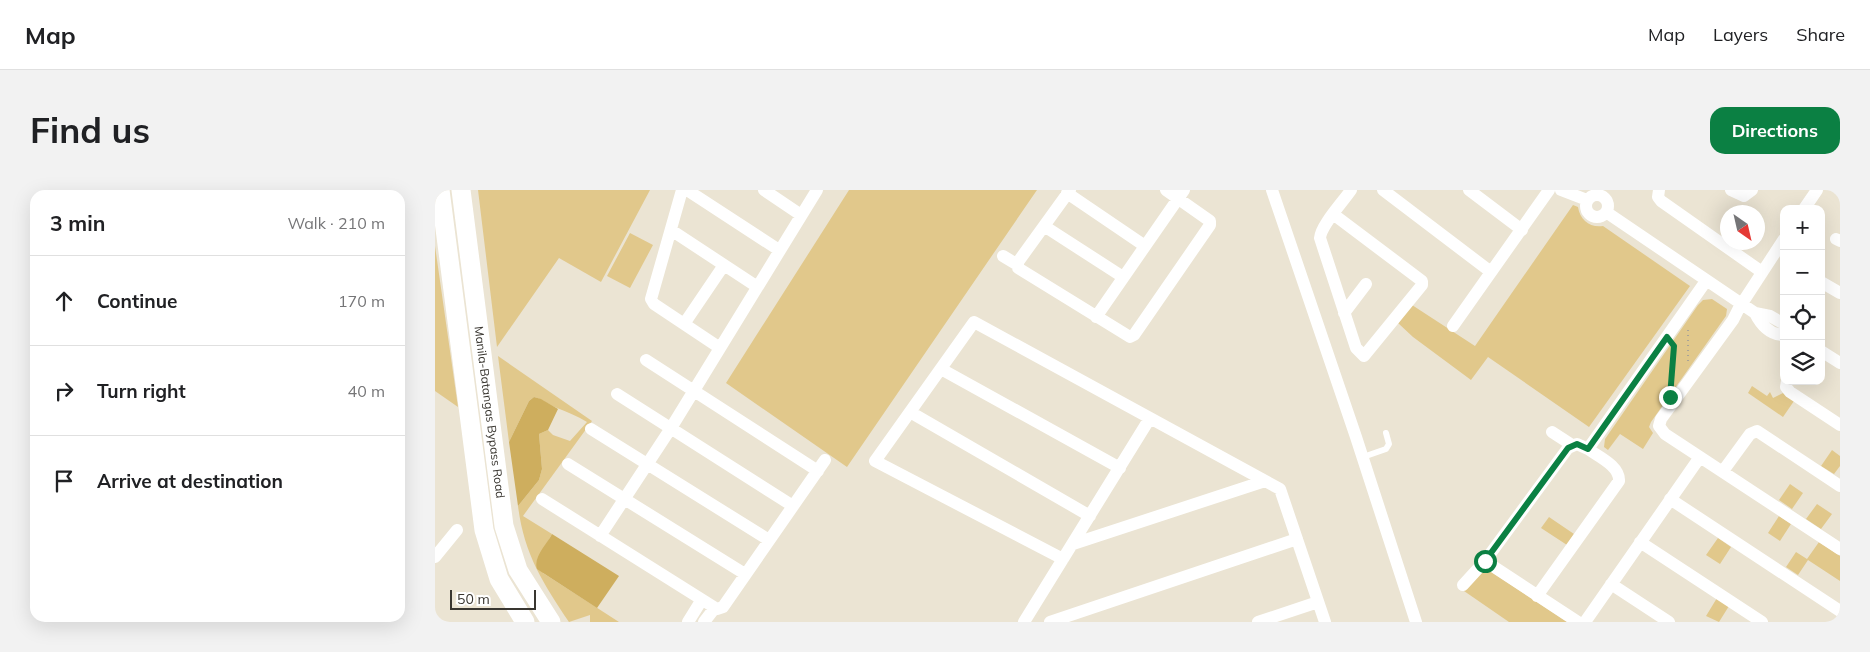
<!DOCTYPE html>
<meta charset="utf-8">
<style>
body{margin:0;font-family:Mulish,sans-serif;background:#f2f2f2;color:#202124}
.controls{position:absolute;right:15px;top:15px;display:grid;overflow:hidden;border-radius:10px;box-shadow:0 5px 20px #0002}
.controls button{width:45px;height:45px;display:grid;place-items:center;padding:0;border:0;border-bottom:1px solid #e0e0e0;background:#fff;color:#202124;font:25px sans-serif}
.compass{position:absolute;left:1285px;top:15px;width:45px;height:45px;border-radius:50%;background:#fff;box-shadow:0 5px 20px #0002;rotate:146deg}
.scale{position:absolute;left:15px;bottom:12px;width:86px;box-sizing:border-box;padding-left:5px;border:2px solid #393630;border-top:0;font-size:14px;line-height:18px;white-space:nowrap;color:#393630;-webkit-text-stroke:4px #fff;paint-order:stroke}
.stop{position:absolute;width:15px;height:15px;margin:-11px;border:4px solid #0b8043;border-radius:50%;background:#fff}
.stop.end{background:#0b8043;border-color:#fff;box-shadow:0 1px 5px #0008}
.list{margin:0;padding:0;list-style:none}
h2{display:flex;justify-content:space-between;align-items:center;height:65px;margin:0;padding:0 20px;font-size:21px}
h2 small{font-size:16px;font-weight:400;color:#757577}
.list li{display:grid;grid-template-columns:32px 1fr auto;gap:15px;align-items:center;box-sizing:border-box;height:90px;padding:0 20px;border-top:1px solid #e0e0e0}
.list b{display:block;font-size:19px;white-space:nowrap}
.list em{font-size:16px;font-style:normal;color:#757577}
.icon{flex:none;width:28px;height:28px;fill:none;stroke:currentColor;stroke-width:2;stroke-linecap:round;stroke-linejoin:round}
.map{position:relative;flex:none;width:1405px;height:432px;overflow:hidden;border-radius:15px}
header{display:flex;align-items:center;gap:30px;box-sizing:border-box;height:70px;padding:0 25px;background:#fff;border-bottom:1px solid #e0e0e0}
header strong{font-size:24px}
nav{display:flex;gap:28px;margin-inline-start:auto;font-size:18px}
.intro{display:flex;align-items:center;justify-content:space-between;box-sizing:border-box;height:120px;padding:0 30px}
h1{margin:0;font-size:35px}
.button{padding:12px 22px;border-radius:15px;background:#0b8043;color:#fff;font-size:18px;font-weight:700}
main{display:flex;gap:30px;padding:0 30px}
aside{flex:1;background:#fff;border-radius:15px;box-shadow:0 5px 20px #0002}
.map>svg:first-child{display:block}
.green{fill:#e1c88b}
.forest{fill:#ceae5e}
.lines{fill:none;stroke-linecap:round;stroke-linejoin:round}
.path{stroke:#a9a396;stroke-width:2;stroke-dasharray:1 4;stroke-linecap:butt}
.lane{stroke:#fff;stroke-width:6}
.street{stroke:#fff;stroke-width:12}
.secondary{stroke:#fff;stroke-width:19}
.route{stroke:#0b8043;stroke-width:6}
.labels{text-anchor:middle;stroke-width:5;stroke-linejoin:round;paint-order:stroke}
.street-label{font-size:12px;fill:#393630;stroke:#fff}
</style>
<header>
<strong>Map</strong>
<nav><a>Map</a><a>Layers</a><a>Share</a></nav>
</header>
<div class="intro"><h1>Find us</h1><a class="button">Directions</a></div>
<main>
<aside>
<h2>3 min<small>Walk · 210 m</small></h2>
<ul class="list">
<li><svg class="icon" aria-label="ahead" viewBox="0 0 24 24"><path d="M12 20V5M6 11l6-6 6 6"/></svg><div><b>Continue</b></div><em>170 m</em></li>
<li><svg class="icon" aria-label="right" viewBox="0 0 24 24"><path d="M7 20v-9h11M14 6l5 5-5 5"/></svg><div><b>Turn right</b></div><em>40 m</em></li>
<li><svg class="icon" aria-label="arrive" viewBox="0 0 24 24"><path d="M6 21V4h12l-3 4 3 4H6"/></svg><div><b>Arrive at destination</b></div></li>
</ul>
</aside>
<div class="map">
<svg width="1405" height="432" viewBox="0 0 1405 432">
<rect width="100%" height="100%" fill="#ebe4d3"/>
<path class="green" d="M 43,0 L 215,0 L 166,92 L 124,68 L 62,157 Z
M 414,0 L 602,0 L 412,277 L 291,193 Z
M 1138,15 L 1143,17 C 1145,30 1155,38 1168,36 L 1255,96 L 1154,237 L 1053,167 L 1036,190 L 978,147 L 963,133 L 977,115 L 1040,156 Z
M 195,43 L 218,55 L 195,98 L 172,86 Z
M 0,56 L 23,217 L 0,201 Z
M 1277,109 L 1292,119 L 1291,126 L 1216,232 L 1214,237 L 1218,243 L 1208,259 L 1185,244 L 1173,260 L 1169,257 L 1170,249 L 1263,115 L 1268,110 Z
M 63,166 L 157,231 L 88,326 L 117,344 L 112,353 L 108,383 L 184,432 L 155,432 L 155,425 L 134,432 C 108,393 89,364 83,316 L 104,290 L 107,279 L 104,244 L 113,240 L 118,245 L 135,251 L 152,232 C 142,226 132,222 122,218 C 114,215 108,209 99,207 L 94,211 L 74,252 Z
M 1317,196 L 1332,206 L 1335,202 L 1338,208 L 1348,203 L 1359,211 L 1348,227 L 1313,203 Z
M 1397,260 L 1405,266 L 1405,276 L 1399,284 L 1386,276 Z
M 1355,294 L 1368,303 L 1357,319 L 1344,310 Z
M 1382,314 L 1397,324 L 1386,339 L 1371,329 Z
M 1344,326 L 1356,334 L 1345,351 L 1333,343 Z
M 1114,327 L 1139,344 L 1132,355 L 1106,338 Z
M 1283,348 L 1296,357 L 1285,374 L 1271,365 Z
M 1384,352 L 1405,366 L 1405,391 L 1373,370 L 1363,385 L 1351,377 L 1361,362 L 1372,369 Z
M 1052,379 L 1132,432 L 1074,432 L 1029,401 L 1044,381 Z
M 1282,408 L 1294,416 L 1284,432 L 1271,426 Z"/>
<path class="forest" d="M 99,207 L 106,209 L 123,219 L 113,240 L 104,244 L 107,279 L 104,290 L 83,316 L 74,252 L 94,211 Z
M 117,344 L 184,386 L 162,418 L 102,379 C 98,367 112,354 117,344 Z"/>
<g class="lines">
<path class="path" d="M 1253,171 L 1253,138
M 1238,191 L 1239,159"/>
<path class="lane" d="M 928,267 L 951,259 L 954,254 L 951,243"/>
<path class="street" d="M 247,0 L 216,109 L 219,114 L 285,158
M 252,0 L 344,60
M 329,0 L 366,25
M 635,0 L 583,72 L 583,78 L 695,147 L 699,145 L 775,35 L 775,31 L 731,0
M 837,0 L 921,247 L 981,432
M 948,0 L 1056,82
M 1034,0 L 1087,40
M 1126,0 L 1152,10
M 1224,0 L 1223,7 L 1226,11 L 1327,82
M 1296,0 L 1309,6 L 1317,0
M 632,3 L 710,56
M1151 16a11 11 0 1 1 22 0a11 11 0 1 1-22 0Z
M 1369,19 L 1382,0
M 1171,22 L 1320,123 L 1335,126 L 1349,134
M 898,24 L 987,91 L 987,95 L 929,166 L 921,158 L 885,48 C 886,35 908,12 916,0
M 609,36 L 688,87
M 236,40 L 321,96
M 1349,49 L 1304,118 L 1298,130 L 1226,229 L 1224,236 L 1230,244 L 1405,359
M 1401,49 L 1405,51
M 568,66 L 583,75
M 1386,92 L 1405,103
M 909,123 L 931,94
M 1320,123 C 1326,135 1335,145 1349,145
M 661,127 L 749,0
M 249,134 L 289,75
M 1018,136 L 1114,0
M 1386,161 L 1405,173
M 211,170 L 383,281
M 506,179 L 685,278
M 1352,191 L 1351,197 L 1355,202 L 1405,235
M 182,204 L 358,316
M 475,222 L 655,326
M 156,239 L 334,350
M 1117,242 L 1137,255
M 133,274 L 310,384
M 1288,281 L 1315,244 L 1322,241 L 1405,296
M 107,309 L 282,419 L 288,417 L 390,270
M 1235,309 L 1405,421
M 165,346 L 236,238 L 382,0
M 1205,352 L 1327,432
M 638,354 L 830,291
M 0,367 L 22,340
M 628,369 L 440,271 L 539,132 L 845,299 L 890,432
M 1050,371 L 1143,432
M 1176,394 L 1234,432
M 1028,395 L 1050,371 L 1133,258 L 1142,254 L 1153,259
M 1102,406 L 1184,291 C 1185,276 1164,267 1153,259 L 1271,91
M 253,432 L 266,411
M 269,432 L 279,419
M 589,432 L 715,228
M 615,432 L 862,349
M 823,432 L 883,412
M 1150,432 L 1265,267"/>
<g class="secondary">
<path d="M 5,0 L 49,340 L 64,389 L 90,432"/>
<path id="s1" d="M 26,0 L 69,336 L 83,380 L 116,432"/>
</g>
</g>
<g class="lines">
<path class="route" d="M 1050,371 L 1133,258 L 1142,254 L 1153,259 L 1232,147 L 1239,156 L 1235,207"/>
</g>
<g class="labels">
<g class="street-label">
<text dy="4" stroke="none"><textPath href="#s1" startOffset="224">Manila-Batangas Bypass Road</textPath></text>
</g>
</g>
</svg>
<div class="controls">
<button>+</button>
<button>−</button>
<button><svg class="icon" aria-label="locate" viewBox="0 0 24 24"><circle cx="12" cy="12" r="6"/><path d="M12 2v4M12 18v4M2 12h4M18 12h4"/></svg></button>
<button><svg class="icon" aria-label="layers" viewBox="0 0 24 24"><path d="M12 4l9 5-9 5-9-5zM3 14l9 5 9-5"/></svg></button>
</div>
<svg class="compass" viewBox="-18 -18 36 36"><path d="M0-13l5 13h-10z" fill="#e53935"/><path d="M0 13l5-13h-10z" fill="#757577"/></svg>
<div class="scale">50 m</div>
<div class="stop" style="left:1050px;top:371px"></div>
<div class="stop end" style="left:1235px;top:207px"></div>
</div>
</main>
